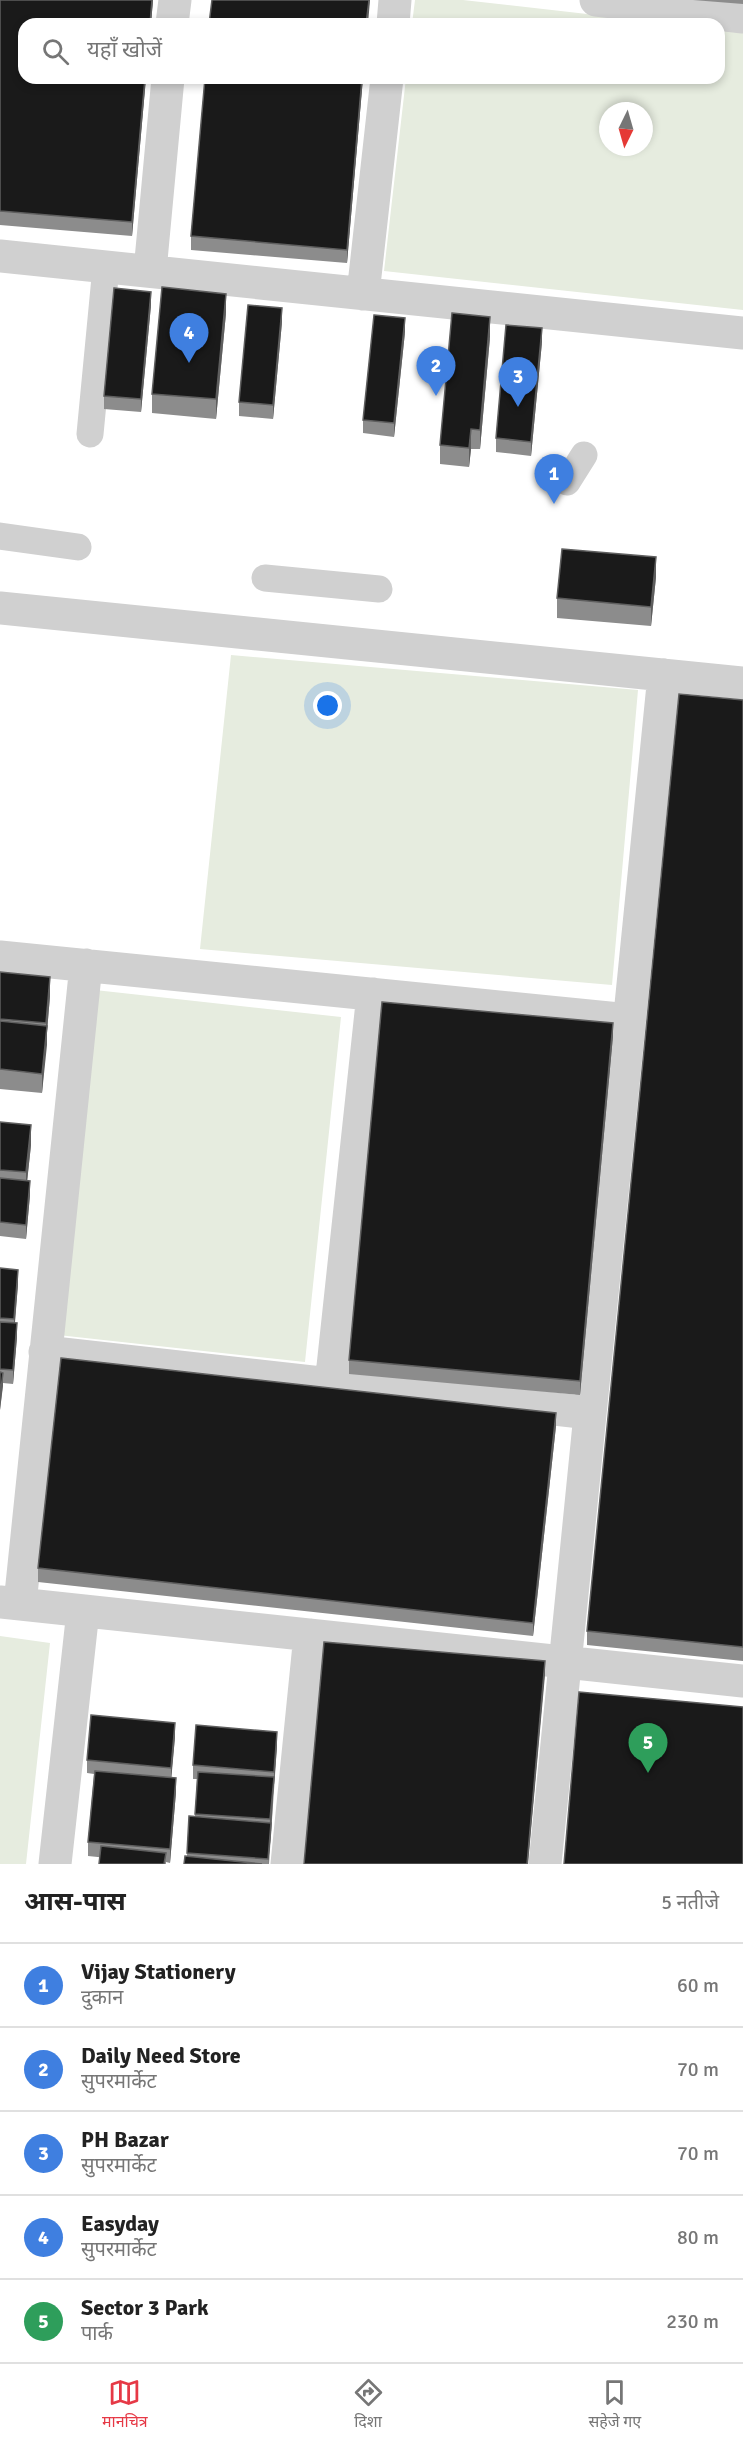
<!DOCTYPE html>
<html lang="hi">
<meta charset="utf-8">
<style>
body{margin:0;font-family:Signika,"Noto Sans Devanagari",sans-serif;background:#f2f2f2;color:#222}
.compass{position:absolute;left:599px;top:102px;width:54px;height:54px;border-radius:50%;background:#fff;box-shadow:0 3px 9px #0003;rotate:185deg}
.you{position:absolute;left:328px;top:706px;width:21px;height:21px;margin:-15px;border:4px solid #fff;border-radius:50%;background:#1a73e8;box-shadow:0 0 0 9px #1a73e833}
.badge{display:grid;place-items:center;width:39px;height:39px;border-radius:50%;background:#e63946;color:#fff;font-size:20px;font-weight:700}
.pin{position:absolute;translate:-50% -50px;filter:drop-shadow(0 2px 3px #0008)}
.pin::after{content:'';position:absolute;top:32px;width:21px;height:18px;background:inherit;clip-path:polygon(0 0,100% 0,50% 100%)}
.list{margin:0;padding:0;list-style:none}
h2{display:flex;justify-content:space-between;align-items:center;height:78px;margin:0;padding:0 24px;font-size:26px}
h2 small{font-size:20px;font-weight:400;color:#767676}
.list li{display:grid;grid-template-columns:39px 1fr auto;gap:18px;align-items:center;box-sizing:border-box;height:84px;padding:0 24px;border-top:2px solid #e0e0e0}
.list b{display:block;font-size:22px;white-space:nowrap}
.list p{margin:0;font-size:20px;white-space:nowrap;color:#767676}
.list em{font-size:20px;font-style:normal;color:#767676}
.icon{flex:none;width:33px;height:33px;fill:none;stroke:currentColor;stroke-width:2;stroke-linecap:round;stroke-linejoin:round}
.map{position:relative;flex:none;width:743px;height:1864px;overflow:hidden}
.search{position:absolute;background:#fff;box-shadow:0 3px 9px #0003;left:18px;right:18px;top:18px;height:66px;display:flex;align-items:center;gap:15px;box-sizing:border-box;padding:0 21px;border-radius:18px;color:#767676;font-size:22px}
.sheet{height:498px;background:#fff}
nav{display:flex;justify-content:space-around;align-items:center;box-sizing:border-box;height:84px;border-top:2px solid #e0e0e0;background:#fff;font-size:16px;color:#767676}
nav a{display:grid;justify-items:center;gap:3px}
nav .on{color:#e63946}
.map>svg:first-child{display:block}
.green{fill:#e6ecdf;fill-rule:evenodd}
.lines{fill:none;stroke-linecap:round;stroke-linejoin:round}
.pedestrian{stroke:#d0d0d0;stroke-width:27}
.minor{stroke:#d0d0d0;stroke-width:33}
.wall{fill:#8c8c8c}
.shaded-wall{fill:#5f5f5f}
.building{fill:#1a1a1a;stroke:#5f5f5f;stroke-width:1.5}
</style>
<div class="map">
<svg width="743" height="1864" viewBox="0 0 743 1864">
<rect width="100%" height="100%" fill="#fff"/>
<path class="green" d="M 415,0 L 463,0 L 675,24 L 412,24 Z
M 719,29 L 743,32 L 743,310 L 384,271 L 406,78 L 719,78 ZM 608,111 L 644,111 L 644,147 L 608,147 Z
M 231,655 L 638,690 L 612,985 L 200,949 Z
M 95,990 L 341,1017 L 305,1362 L 58,1335 Z
M 0,1636 L 50,1643 L 26,1864 L 0,1864 Z"/>
<g class="lines">
<path class="pedestrian" d="M 90,434 L 106,267
M 567,482 L 584,455
M 0,536 L 78,547
M 265,578 L 379,589"/>
<path class="minor" d="M 596,0 L 743,17
M 172,24 L 175,0
M 393,24 L 395,0
M 0,256 L 743,333
M 150,271 L 168,78
M 363,294 L 387,78
M 0,608 L 743,683
M 0,957 L 629,1020
M 45,1352 L 590,1413
M 331,1385 L 373,994
M 0,1602 L 743,1681
M 20,1604 L 86,965
M 55,1864 L 83,1611
M 287,1864 L 310,1635
M 545,1864 L 664,675"/>
</g>
<path class="wall" d="M 0,0 L 153,0 L 151,24 L 24,24 L 24,78 L 146,78 L 132,236 L 0,225 Z
M 693,0 L 743,0 L 743,4 Z
M 205,78 L 363,78 L 347,263 L 191,250 L 191,236 Z
M 151,305 L 141,412 L 104,409 L 104,396 Z
M 226,313 L 216,419 L 152,413 L 152,394 Z
M 282,322 L 273,419 L 239,416 L 239,402 Z
M 405,332 L 394,437 L 363,433 L 363,420 Z
M 490,337 L 480,449 L 471,449 L 469,467 L 440,464 L 440,445 Z
M 542,342 L 531,456 L 496,452 L 496,438 Z
M 656,577 L 651,626 L 557,618 L 557,598 Z
M 743,700 L 743,1661 L 587,1645 L 587,1631 Z
M 0,972 L 50,996 L 42,1093 L 0,1089 Z
M 613,1036 L 580,1395 L 349,1374 L 349,1360 Z
M 0,1122 L 31,1145 L 27,1181 L 30,1195 L 26,1239 L 0,1236 Z
M 0,1268 L 18,1284 L 15,1323 L 17,1337 L 13,1384 L 3,1383 L 0,1410 Z
M 556,1426 L 533,1636 L 38,1582 L 38,1568 Z
M 175,1737 L 171,1778 L 176,1792 L 170,1863 L 166,1862 L 166,1864 L 88,1856 L 88,1842 L 94,1774 L 87,1773 L 87,1760 Z
M 277,1746 L 269,1864 L 184,1864 L 187,1856 L 189,1816 L 195,1816 L 197,1779 L 193,1779 L 193,1765 Z"/>
<path class="shaded-wall" d="M 152,0 L 153,0 L 151,24 L 150,24 Z
M 369,0 L 370,0 L 368,24 L 366,24 Z
M 145,78 L 146,78 L 132,236 L 132,222 Z
M 362,78 L 363,78 L 347,263 L 347,250 Z
M 151,292 L 151,305 L 141,412 L 141,399 Z
M 226,294 L 226,313 L 216,419 L 216,399 Z
M 282,308 L 282,322 L 273,419 L 273,405 Z
M 490,317 L 490,337 L 480,449 L 480,430 Z
M 405,318 L 405,332 L 394,437 L 394,423 Z
M 542,328 L 542,342 L 531,456 L 531,442 Z
M 471,429 L 471,449 L 469,467 L 469,448 Z
M 656,557 L 656,577 L 651,626 L 651,607 Z
M 50,977 L 50,996 L 47,1031 L 47,1045 L 42,1093 L 42,1074 Z
M 613,1023 L 613,1036 L 580,1395 L 580,1381 Z
M 31,1125 L 31,1145 L 26,1192 L 26,1172 Z
M 30,1181 L 30,1195 L 26,1239 L 26,1225 Z
M 18,1270 L 18,1284 L 14,1332 L 14,1319 Z
M 17,1323 L 17,1337 L 13,1384 L 13,1370 Z
M 3,1373 L 3,1386 L 0,1410 L 0,1396 Z
M 556,1413 L 556,1426 L 533,1636 L 533,1623 Z
M 545,1661 L 545,1675 L 528,1864 L 527,1864 Z
M 175,1723 L 175,1737 L 171,1782 L 171,1768 Z
M 277,1732 L 277,1746 L 274,1785 L 274,1772 Z
M 274,1777 L 271,1836 L 268,1864 L 270,1819 Z
M 176,1778 L 176,1792 L 170,1863 L 170,1849 Z"/>
<path class="building" d="M 0,0 L 152,0 L 150,24 L 24,24 L 24,78 L 145,78 L 132,222 L 0,211 Z
M 212,0 L 369,0 L 366,24 L 209,24 Z
M 205,78 L 362,78 L 347,250 L 191,236 Z
M 162,287 L 226,294 L 216,399 L 152,394 Z
M 114,288 L 151,292 L 141,399 L 104,396 Z
M 248,305 L 282,308 L 273,405 L 239,402 Z
M 452,313 L 490,317 L 480,430 L 471,429 L 469,448 L 440,445 Z
M 374,315 L 405,318 L 394,423 L 363,420 Z
M 506,325 L 542,328 L 531,442 L 496,438 Z
M 562,549 L 656,557 L 651,607 L 557,598 Z
M 679,694 L 743,700 L 743,1647 L 587,1631 Z
M 0,972 L 50,977 L 46,1023 L 0,1019 Z
M 382,1002 L 613,1023 L 580,1381 L 349,1360 Z
M 0,1021 L 47,1026 L 42,1074 L 0,1069 Z
M 0,1122 L 31,1125 L 26,1172 L 0,1170 Z
M 0,1178 L 30,1181 L 26,1225 L 0,1222 Z
M 0,1268 L 18,1270 L 14,1319 L 0,1318 Z
M 0,1322 L 17,1323 L 13,1370 L 0,1369 Z
M 61,1358 L 556,1413 L 533,1623 L 38,1568 Z
M 0,1372 L 3,1373 L 0,1396 Z
M 324,1642 L 545,1661 L 527,1864 L 304,1864 Z
M 579,1692 L 743,1707 L 743,1864 L 564,1864 Z
M 91,1715 L 175,1723 L 171,1768 L 87,1760 Z
M 196,1725 L 277,1732 L 274,1772 L 193,1765 Z
M 95,1771 L 176,1778 L 170,1849 L 88,1842 Z
M 198,1772 L 274,1777 L 270,1819 L 195,1814 Z
M 189,1816 L 271,1823 L 268,1859 L 187,1853 Z
M 101,1846 L 166,1853 L 164,1864 L 99,1864 Z
M 185,1856 L 262,1864 L 184,1864 Z"/>
</svg>
<svg class="compass" viewBox="-18 -18 36 36"><path d="M0-13l5 13h-10z" fill="#e53935"/><path d="M0 13l5-13h-10z" fill="#767676"/></svg>
<div class="you"></div>
<div class="pin badge" style="left:554px;top:504px;background:#3f7fe0">1</div>
<div class="pin badge" style="left:436px;top:396px;background:#3f7fe0">2</div>
<div class="pin badge" style="left:518px;top:407px;background:#3f7fe0">3</div>
<div class="pin badge" style="left:189px;top:363px;background:#3f7fe0">4</div>
<div class="pin badge" style="left:648px;top:1773px;background:#2e9e5b">5</div>
<div class="search"><svg class="icon" aria-label="search" viewBox="0 0 24 24"><circle cx="10" cy="10" r="6"/><path d="M15 15l6 6"/></svg>यहाँ खोजें</div>
</div>
<section class="sheet">
<h2>आस-पास<small>5 नतीजे</small></h2>
<ul class="list">
<li><span class="badge" style="background:#3f7fe0">1</span><div><b>Vijay Stationery</b><p>दुकान</p></div><em>60 m</em></li>
<li><span class="badge" style="background:#3f7fe0">2</span><div><b>Daily Need Store</b><p>सुपरमार्केट</p></div><em>70 m</em></li>
<li><span class="badge" style="background:#3f7fe0">3</span><div><b>PH Bazar</b><p>सुपरमार्केट</p></div><em>70 m</em></li>
<li><span class="badge" style="background:#3f7fe0">4</span><div><b>Easyday</b><p>सुपरमार्केट</p></div><em>80 m</em></li>
<li><span class="badge" style="background:#2e9e5b">5</span><div><b>Sector 3 Park</b><p>पार्क</p></div><em>230 m</em></li>
</ul>
</section>
<nav>
<a class="on"><svg class="icon" aria-label="map" viewBox="0 0 24 24"><path d="M3 6l6-2 6 2 6-2v14l-6 2-6-2-6 2zM9 4v14M15 6v14"/></svg>मानचित्र</a>
<a><svg class="icon" aria-label="directions" viewBox="0 0 24 24"><path d="M12 3l9 9-9 9-9-9zM9 14v-3h6M13 9l2 2-2 2"/></svg>दिशा</a>
<a><svg class="icon" aria-label="saved" viewBox="0 0 24 24"><path d="M7 4h10v16l-5-4-5 4z"/></svg>सहेजे गए</a>
</nav>
